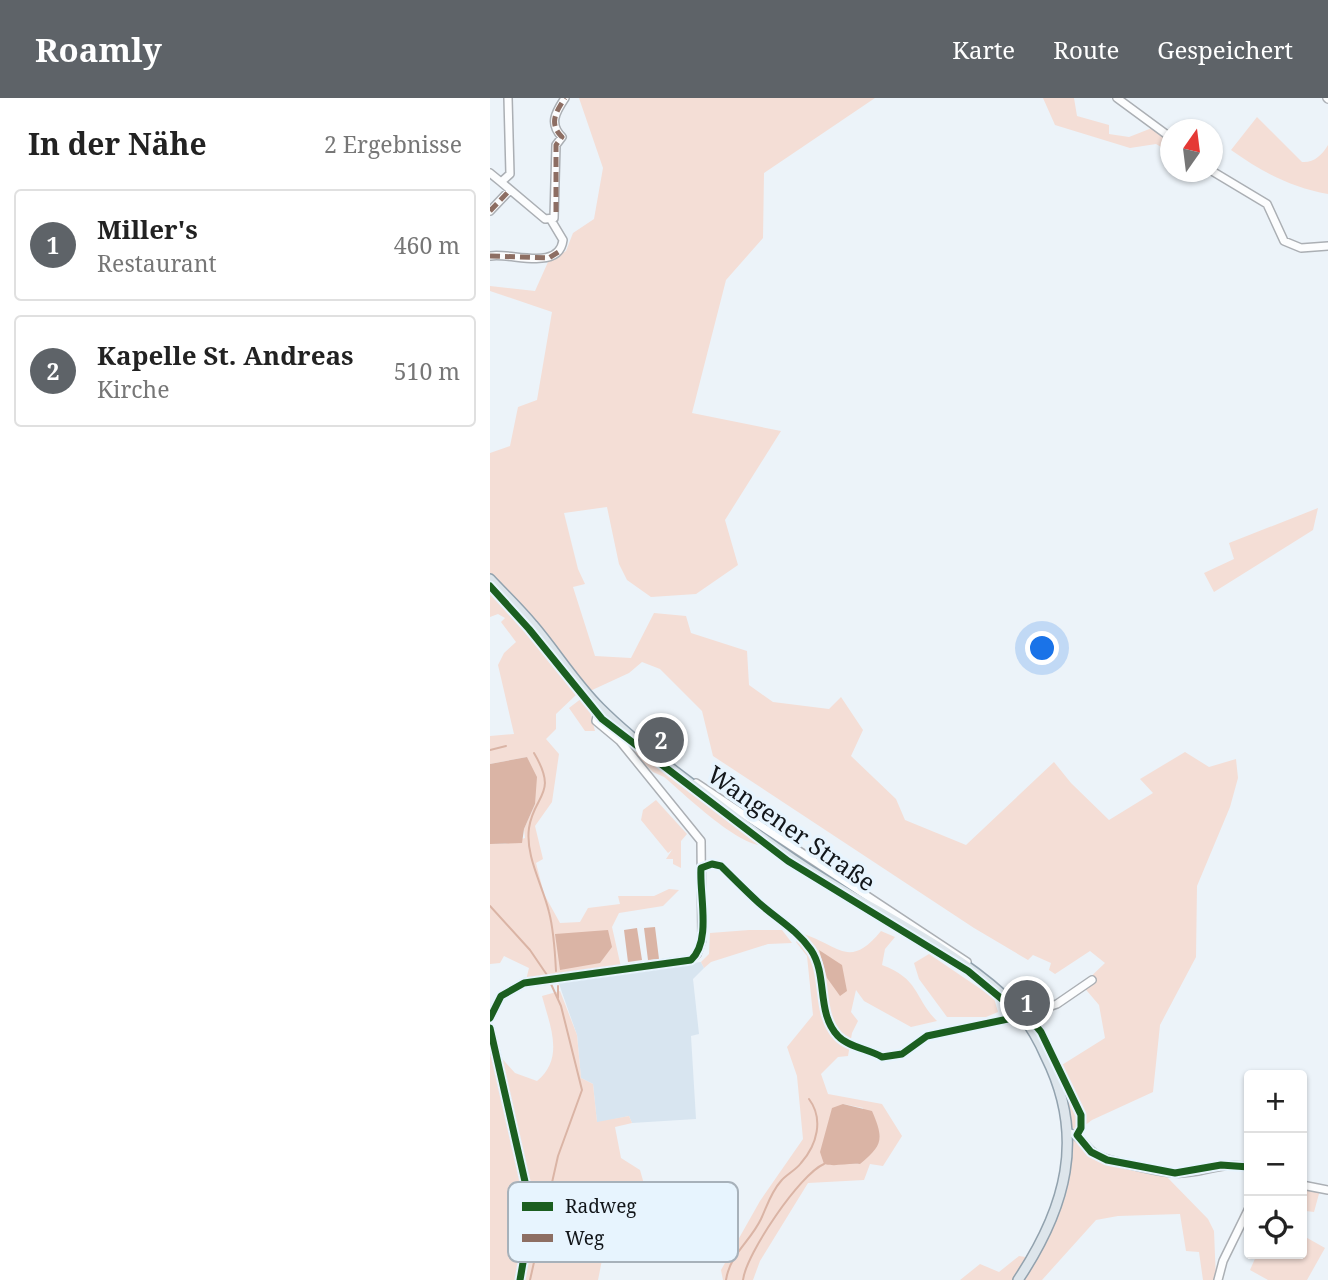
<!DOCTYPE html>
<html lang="de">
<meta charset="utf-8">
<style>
body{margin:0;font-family:"Noto Serif",serif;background:#f2f2f2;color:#222}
.controls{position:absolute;right:21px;bottom:21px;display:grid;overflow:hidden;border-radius:7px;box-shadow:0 2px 5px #0004}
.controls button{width:63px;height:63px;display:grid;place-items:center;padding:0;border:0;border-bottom:2px solid #e0e0e0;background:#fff;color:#222;font:35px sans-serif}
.compass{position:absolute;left:670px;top:21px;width:63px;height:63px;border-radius:50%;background:#fff;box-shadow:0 2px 5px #0004;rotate:14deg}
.you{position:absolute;left:553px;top:551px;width:24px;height:24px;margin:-18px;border:5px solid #fff;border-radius:50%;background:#1a73e8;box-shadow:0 0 0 10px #1a73e833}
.badge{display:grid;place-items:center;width:46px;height:46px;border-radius:50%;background:#5e6368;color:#fff;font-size:23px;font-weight:700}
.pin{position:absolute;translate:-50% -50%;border:4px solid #fff;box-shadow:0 2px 7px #0006}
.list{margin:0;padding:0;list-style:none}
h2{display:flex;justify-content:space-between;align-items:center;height:91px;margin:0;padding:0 28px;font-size:30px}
h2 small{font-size:23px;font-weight:400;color:#767676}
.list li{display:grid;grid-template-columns:46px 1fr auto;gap:21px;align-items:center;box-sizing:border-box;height:112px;margin:0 14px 14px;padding:0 14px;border:2px solid #e0e0e0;border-radius:7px}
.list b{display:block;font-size:26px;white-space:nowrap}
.list p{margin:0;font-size:23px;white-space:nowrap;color:#767676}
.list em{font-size:23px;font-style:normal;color:#767676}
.icon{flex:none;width:38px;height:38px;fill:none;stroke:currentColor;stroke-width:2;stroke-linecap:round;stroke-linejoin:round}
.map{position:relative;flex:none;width:838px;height:1182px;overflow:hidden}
header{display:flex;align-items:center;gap:42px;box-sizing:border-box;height:98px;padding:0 35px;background:#5e6368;color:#fff}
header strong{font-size:33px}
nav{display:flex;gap:38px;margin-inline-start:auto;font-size:24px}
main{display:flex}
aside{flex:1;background:#fff}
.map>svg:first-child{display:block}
.built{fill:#d8e5f0}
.green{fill:#f4ded6;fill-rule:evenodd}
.water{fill:#dab4a5}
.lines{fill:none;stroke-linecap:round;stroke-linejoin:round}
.stream{stroke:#dab4a5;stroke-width:2}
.minor-casing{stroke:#abafb4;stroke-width:10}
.major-casing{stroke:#92a2ae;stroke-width:12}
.minor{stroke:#fcfdfe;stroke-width:7}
.major{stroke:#dde5eb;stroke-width:9}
.quiet{stroke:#8d6e63;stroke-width:5;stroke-dasharray:10 5;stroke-linecap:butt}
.cycleway-casing{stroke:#e7f4fe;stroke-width:11}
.cycleway{stroke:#1b5e20;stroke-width:7}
.labels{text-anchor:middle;stroke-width:7;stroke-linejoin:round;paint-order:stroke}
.street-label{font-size:24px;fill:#12161a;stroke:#e7f4fe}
.key{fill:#e7f4fe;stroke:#a7b1ba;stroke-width:2}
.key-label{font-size:19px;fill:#12161a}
</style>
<header>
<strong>Roamly</strong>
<nav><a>Karte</a><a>Route</a><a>Gespeichert</a></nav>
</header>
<main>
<aside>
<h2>In der Nähe<small>2 Ergebnisse</small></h2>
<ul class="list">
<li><span class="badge">1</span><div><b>Miller's</b><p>Restaurant</p></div><em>460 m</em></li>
<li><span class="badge">2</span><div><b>Kapelle St. Andreas</b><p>Kirche</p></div><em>510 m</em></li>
</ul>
</aside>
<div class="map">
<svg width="838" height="1182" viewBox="0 0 838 1182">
<rect width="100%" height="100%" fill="#ecf3f9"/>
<path class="built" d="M 211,864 L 214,870 L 203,881 L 209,936 L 201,938 L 206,1021 L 142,1025 L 139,1018 L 107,1025 L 103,986 L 91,980 L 87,937 L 68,883 Z"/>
<path class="green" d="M 89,0 L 385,0 L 274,75 L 273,140 L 236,182 L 202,315 L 291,333 L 235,422 L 248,467 L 206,496 L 161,499 L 137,482 L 129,466 L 117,409 L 74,415 L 88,471 L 95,486 L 83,489 L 105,558 L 141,560 L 164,515 L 196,518 L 201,535 L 257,553 L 259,587 L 283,604 L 339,611 L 351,599 L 373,632 L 361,658 L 406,701 L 415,722 L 476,747 L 564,664 L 581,685 L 619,722 L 663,695 L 650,681 L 695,654 L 719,669 L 746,661 L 748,680 L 740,709 L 707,788 L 706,859 L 670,927 L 663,994 L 602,1022 L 586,1034 L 582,1029 L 567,970 L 615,940 L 609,907 L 592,887 L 615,865 L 600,853 L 565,876 L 559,872 L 561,865 L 543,857 L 538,862 L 484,830 L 223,658 L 212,613 L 170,571 L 152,564 L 139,575 L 100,593 L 0,481 L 0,355 L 20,348 L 28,309 L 47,302 L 62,214 L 0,193 L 0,188 L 45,193 L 58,164 L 76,153 L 83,135 L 104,121 L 113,70 Z
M 553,0 L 584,0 L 587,18 L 619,27 L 619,36 L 639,39 L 662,30 L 680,45 L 680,54 L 666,46 L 640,50 L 565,27 Z
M 767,19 L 812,64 C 824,65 832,57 838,47 L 838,96 C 800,89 772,74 741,52 Z
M 828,410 L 823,432 L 724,494 L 714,475 L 744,461 L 739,445 Z
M 0,490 L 38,531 L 87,596 L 66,616 L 66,631 L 56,641 L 69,656 L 62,704 L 45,728 L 53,761 L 46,765 L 54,796 L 70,825 L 90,824 L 98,810 L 130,806 L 128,798 L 164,798 L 179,791 L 189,792 L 173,808 L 129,815 L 122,829 L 131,869 L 36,882 L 39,870 L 14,858 L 10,865 L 0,866 L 0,746 L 15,746 L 35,740 L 34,731 L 45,706 L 37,659 L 0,666 L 0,638 L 24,636 L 8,567 L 14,555 L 26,544 L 11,524 L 15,520 L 8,516 L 0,519 Z
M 92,600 L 100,613 L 105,633 L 95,633 L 79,610 Z
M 111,622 L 126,632 L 275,748 C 246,747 197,698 174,679 L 163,674 Z
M 166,702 L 197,736 L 191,743 L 191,770 L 183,766 L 183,761 L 176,761 L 182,752 L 178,755 L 151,722 L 153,712 Z
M 259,832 L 292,832 L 302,845 L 278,846 L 221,864 L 214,870 L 211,864 L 219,856 L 220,835 Z
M 391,833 L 405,839 L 395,851 L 392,867 C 430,881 424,900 447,923 L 421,929 L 374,903 L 366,892 L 361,914 L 368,923 L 362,935 L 358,958 L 348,959 L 331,976 L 338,996 L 392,1006 L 412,1038 L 393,1068 L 380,1066 L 374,1082 L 318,1085 L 270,1163 L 263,1182 L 233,1182 L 231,1172 L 270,1103 L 313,1041 L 307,978 L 297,949 L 323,917 L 317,858 L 306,844 L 310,835 C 349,846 358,873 391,833 ZM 353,1006 L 373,1010 L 370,1066 L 354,1065 Z
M 439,856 L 504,900 L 508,914 L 496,919 L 457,919 L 429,881 L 424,865 Z
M 70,893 L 87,937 L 91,980 L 103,986 L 107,1024 L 139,1018 L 142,1025 L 125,1029 L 131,1060 L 150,1072 L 154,1086 L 151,1114 L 114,1152 L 108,1182 L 0,1182 L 0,947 L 25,975 L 47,983 C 75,960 60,928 52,898 Z
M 585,1038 L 601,1054 L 678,1075 L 676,1078 L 718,1121 L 724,1133 L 726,1182 L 713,1182 L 709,1154 L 696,1153 L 690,1116 L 628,1118 L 606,1122 L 552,1182 L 470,1182 L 490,1166 L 509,1174 L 529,1158 L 542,1160 L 581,1055 L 581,1039 Z
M 812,1088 L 830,1092 L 824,1114 L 816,1113 L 812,1120 Z
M 812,1137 L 835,1150 L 817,1182 L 778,1182 L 760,1172 L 767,1156 L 812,1156 Z"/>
<path class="water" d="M 37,659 L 47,679 L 45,706 L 34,731 L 32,745 L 0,746 L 0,666 Z
M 165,829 L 169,861 L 158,862 L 154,830 Z
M 147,830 L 152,862 L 138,864 L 134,832 Z
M 118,832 L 122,849 L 110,865 L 70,872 L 65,836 Z
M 329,852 L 352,867 L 357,893 L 350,898 L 337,880 Z
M 353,1006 L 382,1013 C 394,1041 393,1047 370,1066 C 356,1065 346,1069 334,1066 L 330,1054 L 342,1010 Z"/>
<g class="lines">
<path class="stream" d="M 0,652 L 16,648
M 44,655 C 69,697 44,696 39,730 C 35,758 53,788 59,814 C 64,833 65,853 66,873
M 0,808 L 40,852 L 57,877
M 68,900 L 68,888
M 40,1182 L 68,1058 L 92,992 L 71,908 L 61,886
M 236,1182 C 240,1156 260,1144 271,1121 C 277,1108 281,1094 291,1083 C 297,1076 306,1072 311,1065 C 327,1047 334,1021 319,1001
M 253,1182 C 256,1156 310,1076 334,1066"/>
<defs>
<path id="minor" d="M 627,0 L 680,39
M 837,0 L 838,1
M 722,73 L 777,106 L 794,143 L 811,150 L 838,148
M 0,75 L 11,84 L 20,76 L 18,0
M 11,84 L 55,121 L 64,120 L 66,47 L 72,39 C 59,26 65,15 75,0
M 0,113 L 19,93
M 0,158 C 21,154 69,174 73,142 L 61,122
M 206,685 L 477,864
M 532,918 L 567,906 L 602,882
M 0,920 L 11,898 L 34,885 L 201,862 L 207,856 L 212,842 L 211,743 L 130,643 L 106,623 L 109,609
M 0,930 L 39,1101 L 38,1136 L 30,1182
M 578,1034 C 592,1038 595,1050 607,1057 C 615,1062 673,1075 685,1075 C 711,1077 728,1063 759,1069
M 812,1087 L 838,1092
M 728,1182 L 733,1163 L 759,1110"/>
<path id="major" d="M 0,481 C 14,496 30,511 43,527 C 66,554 84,584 110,610 C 137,637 168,661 199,684 C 243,718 285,751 332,780 C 393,818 461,850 514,898 C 533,915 546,936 556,959 C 596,1039 576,1110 528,1182"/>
</defs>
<use href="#minor" class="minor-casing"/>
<use href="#major" class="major-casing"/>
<use href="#minor" class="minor"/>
<use href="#major" class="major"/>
<path class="quiet" d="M 0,113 L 19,93
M 66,114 L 66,47 L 72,39 C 59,26 65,15 75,0
M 0,158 L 59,160 L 70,153"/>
<defs>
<path id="cycleway" d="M 0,488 L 39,531 L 112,621 L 298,763 L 478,873 L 513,902 L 528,919
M 0,920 L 11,898 L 34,885 L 201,862 C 222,843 209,796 211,770 L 222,766 L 231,768 C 243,780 256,793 269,805 C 287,821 307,832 321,852 C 338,877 326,915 348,938 C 358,949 379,951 392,959 L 412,956 L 437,938 L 537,917 L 551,934 L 591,1017 L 591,1030 L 587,1037 L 601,1054 L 617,1062 L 685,1075 L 731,1067 L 759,1069
M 0,930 L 39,1101 L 38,1136 L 30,1182"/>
</defs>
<use href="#cycleway" class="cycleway-casing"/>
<use href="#cycleway" class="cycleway"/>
</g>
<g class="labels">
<g class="street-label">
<text transform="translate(301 731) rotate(35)" y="8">Wangener Straße</text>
</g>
</g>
<rect x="18" y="1084" width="230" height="80" rx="10" class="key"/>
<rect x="32" y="1104" width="31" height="9" fill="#1b5e20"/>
<rect x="32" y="1136" width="31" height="8" fill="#8d6e63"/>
<g class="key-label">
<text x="75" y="1115">Radweg</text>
<text x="75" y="1147">Weg</text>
</g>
</svg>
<div class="controls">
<button>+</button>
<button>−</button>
<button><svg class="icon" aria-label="locate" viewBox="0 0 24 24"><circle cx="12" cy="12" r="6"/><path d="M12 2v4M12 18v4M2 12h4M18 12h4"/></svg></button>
</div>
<svg class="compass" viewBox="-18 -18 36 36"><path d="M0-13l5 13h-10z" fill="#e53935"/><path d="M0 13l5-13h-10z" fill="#767676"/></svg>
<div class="you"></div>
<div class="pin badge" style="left:537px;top:905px">1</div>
<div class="pin badge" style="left:171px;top:642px">2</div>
</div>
</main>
